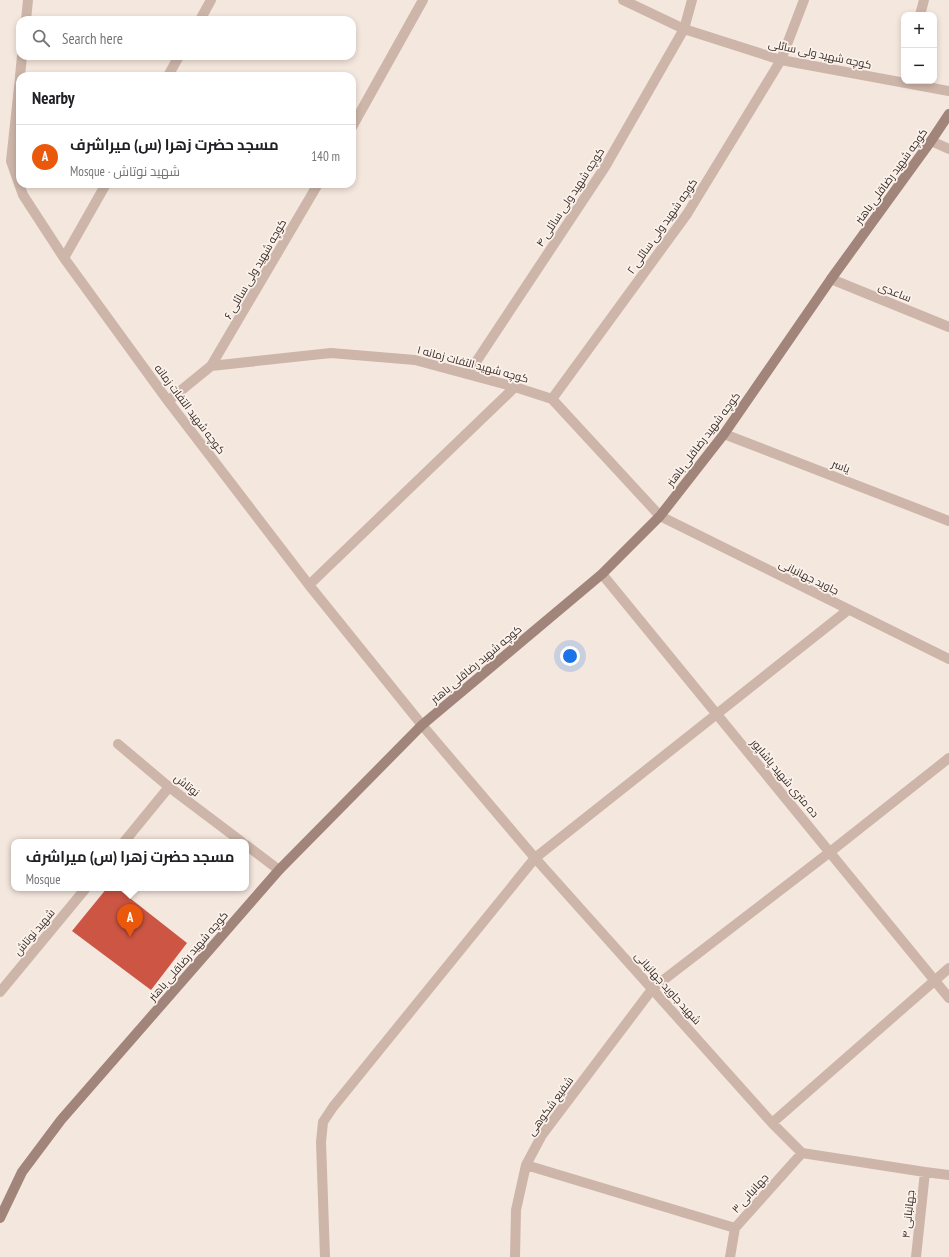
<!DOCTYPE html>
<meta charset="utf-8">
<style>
body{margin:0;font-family:"PT Sans Narrow",Cairo,sans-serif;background:#f2f2f2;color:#202124}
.controls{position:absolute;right:12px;top:12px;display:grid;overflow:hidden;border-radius:8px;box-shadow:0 2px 6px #0003}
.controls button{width:36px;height:36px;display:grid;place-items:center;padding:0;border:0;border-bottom:1px solid #e0e0e0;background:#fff;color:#202124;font:20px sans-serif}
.you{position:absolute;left:570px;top:656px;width:14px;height:14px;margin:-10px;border:3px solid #fff;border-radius:50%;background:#1a73e8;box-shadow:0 0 0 6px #1a73e833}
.badge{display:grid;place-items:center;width:26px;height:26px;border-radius:50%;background:#ea580c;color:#fff;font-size:13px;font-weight:700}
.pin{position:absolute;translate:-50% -33px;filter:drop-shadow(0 1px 2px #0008)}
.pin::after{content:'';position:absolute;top:21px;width:14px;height:12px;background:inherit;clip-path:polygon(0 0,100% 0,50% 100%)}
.popup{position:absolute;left:11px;top:839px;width:238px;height:52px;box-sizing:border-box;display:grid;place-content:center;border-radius:8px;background:#fff;filter:drop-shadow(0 1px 3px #0005);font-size:13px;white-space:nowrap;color:#757577}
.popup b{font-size:15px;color:#202124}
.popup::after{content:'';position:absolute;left:50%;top:100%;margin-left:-8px;border:8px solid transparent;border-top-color:#fff}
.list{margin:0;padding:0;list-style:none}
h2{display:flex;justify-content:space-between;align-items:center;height:52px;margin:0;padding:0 16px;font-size:17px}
h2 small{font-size:13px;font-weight:400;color:#757577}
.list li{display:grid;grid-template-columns:26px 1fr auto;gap:12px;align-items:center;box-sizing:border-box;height:64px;padding:0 16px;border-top:1px solid #e0e0e0}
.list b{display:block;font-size:15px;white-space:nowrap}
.list p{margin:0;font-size:13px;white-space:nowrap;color:#757577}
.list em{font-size:13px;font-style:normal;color:#757577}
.icon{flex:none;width:22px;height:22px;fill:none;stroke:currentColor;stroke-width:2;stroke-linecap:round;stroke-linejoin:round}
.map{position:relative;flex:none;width:949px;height:1257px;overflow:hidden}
.search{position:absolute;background:#fff;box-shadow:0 2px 6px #0003;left:16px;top:16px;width:340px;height:44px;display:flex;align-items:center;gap:10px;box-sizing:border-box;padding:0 14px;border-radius:12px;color:#757577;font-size:15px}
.panel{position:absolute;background:#fff;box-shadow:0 2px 6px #0003;left:16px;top:72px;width:340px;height:116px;border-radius:12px}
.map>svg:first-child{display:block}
.building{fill:#c54}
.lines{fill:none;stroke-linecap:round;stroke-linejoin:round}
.street{stroke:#cdb5a9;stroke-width:10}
.secondary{stroke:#a1847a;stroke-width:10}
.labels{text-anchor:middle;stroke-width:3.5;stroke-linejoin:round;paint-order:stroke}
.street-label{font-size:11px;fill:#3a2d29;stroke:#fbf2eb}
</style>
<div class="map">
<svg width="949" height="1257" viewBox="0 0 949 1257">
<rect width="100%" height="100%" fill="#f4e7de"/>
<path class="building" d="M 107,888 L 117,888 L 187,943 L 151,990 L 72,931 Z"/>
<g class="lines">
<path class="street" d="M 623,0 L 684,29 L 781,60 L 949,91
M 920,15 L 924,0
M 26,20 L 28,0
M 200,20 L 211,0
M 20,76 L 22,56
M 168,76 L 179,56
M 20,78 L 11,161 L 23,195 L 64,258 L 168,401 L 309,585 L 422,725 L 535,858 L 772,1123 L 802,1153 L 925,1172 L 949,1175
M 352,127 L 423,0
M 931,141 L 949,149
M 64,258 L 106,184
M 831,279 L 949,327
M 211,366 L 318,184
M 468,374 L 605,167 L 684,29 L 692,0
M 552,399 L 687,214 L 781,60 L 804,0
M 168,401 L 211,366 L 331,353 L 415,360 L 515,387 L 552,399 L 660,516 L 949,659
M 724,434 L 949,521
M 602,574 L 949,998
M 309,585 L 515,387
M 118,744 L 169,787 L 242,842
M 124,842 L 169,787
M 246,845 L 279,870
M 0,992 L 86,888
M 772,1123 L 949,968
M 526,1165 L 735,1228
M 325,1257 L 321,1142 L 323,1122 L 333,1107 L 535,858 L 848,610
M 515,1257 L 516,1210 L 526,1165 L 542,1135 L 653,988 L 830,852 L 949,758
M 730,1257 L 735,1228 L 802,1153
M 916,1257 L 925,1172"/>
<path class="secondary" d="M 0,1218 L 22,1172 L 61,1120 L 279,870 L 422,725 L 602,574 L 660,516 L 724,434 L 831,279 L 931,141 L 949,114"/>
</g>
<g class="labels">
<g class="street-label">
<text transform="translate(820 54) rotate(12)" y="4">کوچه شهید ولی سائلی</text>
<text transform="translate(891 176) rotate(-54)" y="4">کوچه شهید رضاقلی باهنر</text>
<text transform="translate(570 197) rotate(-57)" y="4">کوچه شهید ولی سائلی ۴</text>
<text transform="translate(662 226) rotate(-55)" y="4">کوچه شهید ولی سائلی ۲</text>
<text transform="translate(255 269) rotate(-60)" y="4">کوچه شهید ولی سائلی ۶</text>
<text transform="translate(895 292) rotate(22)" y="4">ساعدی</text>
<text transform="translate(473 364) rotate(15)" y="4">کوچه شهید التفات زمانه ۱</text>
<text transform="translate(190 409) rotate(53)" y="4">کوچه شهید التفات زمانه</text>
<text transform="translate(703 439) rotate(-53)" y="4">کوچه شهید رضاقلی باهنر</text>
<text transform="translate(841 466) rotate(21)" y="4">یاسر</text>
<text transform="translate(809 577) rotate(26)" y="4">جاوید جهانبانی</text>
<text transform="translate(476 664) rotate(-40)" y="4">کوچه شهید رضاقلی باهنر</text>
<text transform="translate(785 778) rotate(50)" y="4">ده متری شهید پاشاپور</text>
<text transform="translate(187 785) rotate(38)" y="4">نوتاش</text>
<text transform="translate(34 932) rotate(-50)" y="4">شهید نوتاش</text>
<text transform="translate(188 956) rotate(-49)" y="4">کوچه شهید رضاقلی باهنر</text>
<text transform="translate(668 988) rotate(48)" y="4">شهید جاوید جهانبانی</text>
<text transform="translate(550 1106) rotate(-54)" y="4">شفیع شکوهی</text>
<text transform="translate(750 1193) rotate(-48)" y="4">جهانبانی ۳</text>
<text transform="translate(908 1214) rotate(-84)" y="4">جهانبانی ۴</text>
</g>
</g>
</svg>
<div class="controls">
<button>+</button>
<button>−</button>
</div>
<div class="you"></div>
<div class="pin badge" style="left:130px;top:937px">A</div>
<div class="popup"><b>مسجد حضرت زهرا (س) میراشرف</b>Mosque</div>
<div class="search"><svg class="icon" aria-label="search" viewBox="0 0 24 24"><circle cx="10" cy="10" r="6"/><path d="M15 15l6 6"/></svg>Search here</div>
<section class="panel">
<h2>Nearby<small></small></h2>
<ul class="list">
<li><span class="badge">A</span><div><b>مسجد حضرت زهرا (س) میراشرف</b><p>Mosque · شهید نوتاش</p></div><em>140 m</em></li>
</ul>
</section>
</div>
